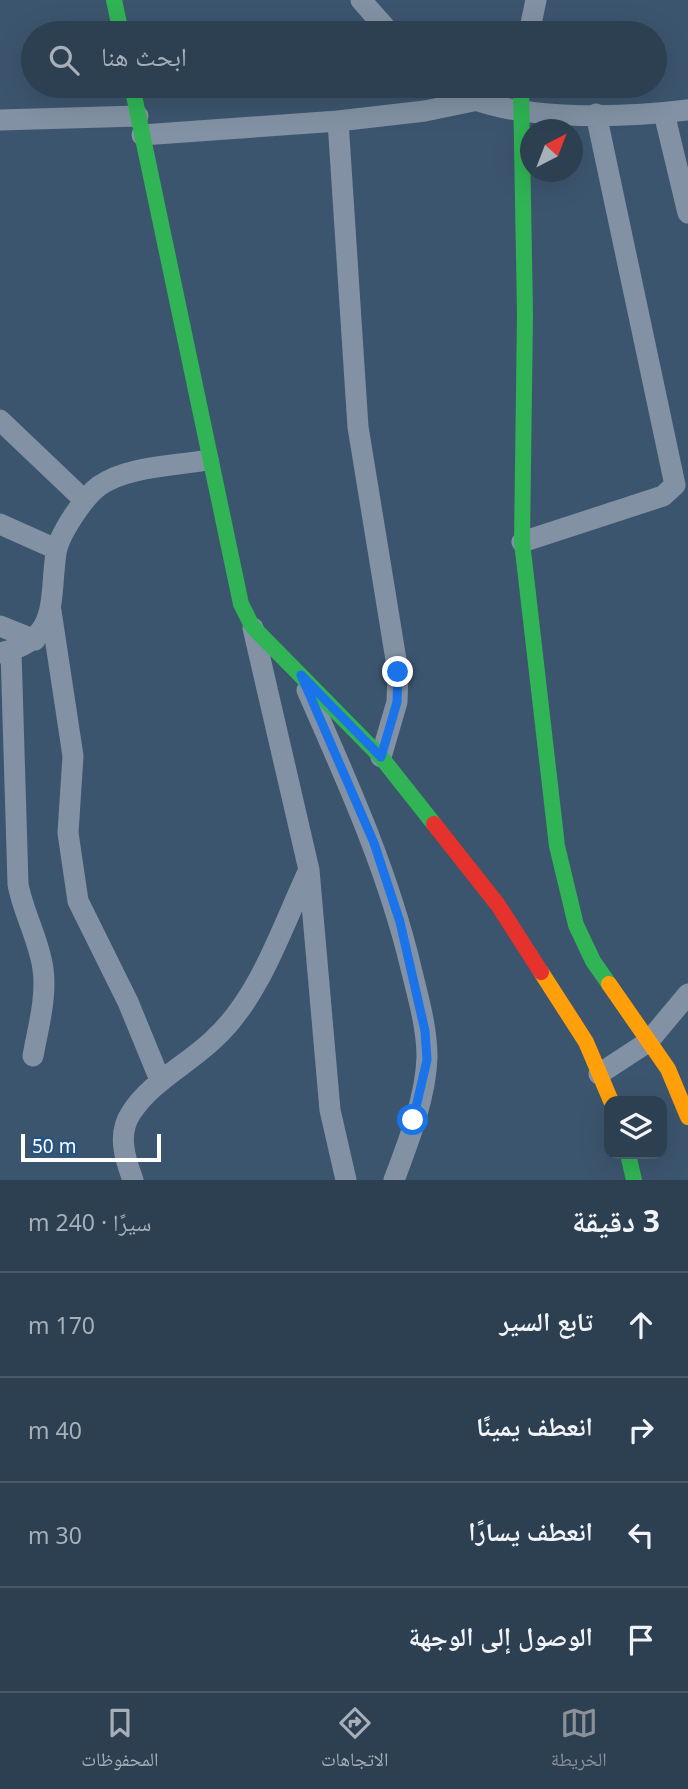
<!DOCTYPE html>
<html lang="ar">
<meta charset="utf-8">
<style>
body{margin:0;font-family:"Noto Sans","Noto Naskh Arabic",sans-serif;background:#354759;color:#f1f3f6;direction:rtl}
.controls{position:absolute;right:21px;bottom:21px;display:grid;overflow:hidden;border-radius:14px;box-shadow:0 7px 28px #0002}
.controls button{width:63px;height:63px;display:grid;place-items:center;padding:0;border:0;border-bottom:2px solid #485969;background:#2d4052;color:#f1f3f6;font:35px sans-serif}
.compass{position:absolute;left:520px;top:119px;width:63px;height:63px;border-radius:50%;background:#2d4052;box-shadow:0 7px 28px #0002;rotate:42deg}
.scale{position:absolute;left:21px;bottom:18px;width:140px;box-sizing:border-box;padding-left:7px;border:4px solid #fff;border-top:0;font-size:19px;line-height:24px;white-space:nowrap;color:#fff;-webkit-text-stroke:5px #285482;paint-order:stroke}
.stop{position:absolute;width:21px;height:21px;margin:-16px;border:5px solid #1a73e8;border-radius:50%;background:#fff}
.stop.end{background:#1a73e8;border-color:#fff;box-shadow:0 2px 7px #0008}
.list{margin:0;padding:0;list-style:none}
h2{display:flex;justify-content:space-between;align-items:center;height:91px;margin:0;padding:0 28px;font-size:30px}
h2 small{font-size:23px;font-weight:400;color:#a7afb8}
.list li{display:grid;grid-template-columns:46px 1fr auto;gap:21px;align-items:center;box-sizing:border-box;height:105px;padding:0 28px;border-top:2px solid #485969}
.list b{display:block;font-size:26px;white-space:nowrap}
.list em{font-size:23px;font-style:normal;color:#a7afb8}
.icon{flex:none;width:38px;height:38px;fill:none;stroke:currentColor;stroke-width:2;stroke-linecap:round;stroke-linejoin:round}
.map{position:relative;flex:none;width:688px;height:1180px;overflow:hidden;direction:ltr}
.search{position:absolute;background:#2d4052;box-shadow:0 7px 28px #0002;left:21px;right:21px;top:21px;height:77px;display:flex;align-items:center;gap:18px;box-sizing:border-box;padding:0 24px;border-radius:38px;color:#a7afb8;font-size:26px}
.sheet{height:511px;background:#2d4052}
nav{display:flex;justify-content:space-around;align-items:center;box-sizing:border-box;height:98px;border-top:2px solid #485969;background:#2d4052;font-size:19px;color:#a7afb8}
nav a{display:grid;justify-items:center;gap:4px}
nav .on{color:#8c9099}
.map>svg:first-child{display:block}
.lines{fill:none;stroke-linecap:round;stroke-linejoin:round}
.street{stroke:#8292a4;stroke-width:21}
.fast{stroke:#30b455;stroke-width:16}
.slow{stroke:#ff9f0a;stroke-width:16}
.jam{stroke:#e5322d;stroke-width:16}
.route{stroke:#1a73e8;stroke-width:9}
</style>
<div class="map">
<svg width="688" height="1180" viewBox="0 0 688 1180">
<rect width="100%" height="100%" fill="#3c556e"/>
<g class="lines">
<path class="street" d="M 361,0 L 390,33
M 529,33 L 536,0
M 446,86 C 502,123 622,118 688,110
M 664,113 L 688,213
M 0,120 L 138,116
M 338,121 L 425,111 L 478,100
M 142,135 L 338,121 L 358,427 L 398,672 L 397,702 L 381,757
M 0,420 L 84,500
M 0,524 L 56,549
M 522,542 L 663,496 L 675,485 L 596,114
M 51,611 L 73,756 L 68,833 L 78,901 L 128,1002 L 160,1080
M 0,626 L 35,640
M 253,628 L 309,870 L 330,1110 L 346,1180
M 11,651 L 18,884 C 23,913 39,939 43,969 C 47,997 38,1028 33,1056
M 0,653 C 60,640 49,602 56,553 C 59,534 84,497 99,486 C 127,466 175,466 208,460
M 307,690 C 347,781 388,871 411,968 C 418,997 427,1027 427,1057 C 426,1097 408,1143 394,1180
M 599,1074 L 648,1042 L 688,994
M 133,1180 C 125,1159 117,1134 131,1113 C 152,1081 187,1065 214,1039 C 260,997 282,927 308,872"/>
<path class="fast" d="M 114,0 L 121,33
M 132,86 L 241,604 L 252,626 L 381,757 L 434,824
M 521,86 L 525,314 L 522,542 L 557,846 L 576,925 L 593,961 L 609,984
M 628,1154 L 634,1180"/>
<path class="slow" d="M 541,972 L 586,1042 L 611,1101
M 609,984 L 668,1069 L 688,1117"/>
<path class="jam" d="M 434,824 L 498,905 L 541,972"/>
</g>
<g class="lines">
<path class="route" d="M 398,672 L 397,702 L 381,757 L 301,675 L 374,843 L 400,922 L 425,1031 L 427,1060 L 413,1120"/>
</g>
</svg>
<div class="controls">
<button><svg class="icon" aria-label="layers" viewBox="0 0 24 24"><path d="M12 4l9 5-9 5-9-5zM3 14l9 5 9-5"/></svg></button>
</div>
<svg class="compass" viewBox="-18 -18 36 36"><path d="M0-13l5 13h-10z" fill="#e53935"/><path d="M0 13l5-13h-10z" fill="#a7afb8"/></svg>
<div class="scale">50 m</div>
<div class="stop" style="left:413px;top:1120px"></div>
<div class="stop end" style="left:398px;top:672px"></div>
<div class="search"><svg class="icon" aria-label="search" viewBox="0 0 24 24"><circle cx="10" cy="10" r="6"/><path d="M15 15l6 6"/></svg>ابحث هنا</div>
</div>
<section class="sheet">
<h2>3 دقيقة<small>سيرًا · 240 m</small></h2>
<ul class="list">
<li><svg class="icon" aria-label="ahead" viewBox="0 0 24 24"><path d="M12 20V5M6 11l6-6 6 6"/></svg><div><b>تابع السير</b></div><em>170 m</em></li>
<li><svg class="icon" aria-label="right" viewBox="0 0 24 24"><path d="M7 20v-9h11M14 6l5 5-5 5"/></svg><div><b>انعطف يمينًا</b></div><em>40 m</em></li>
<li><svg class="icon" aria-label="left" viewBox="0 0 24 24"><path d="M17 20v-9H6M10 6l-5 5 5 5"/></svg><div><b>انعطف يسارًا</b></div><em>30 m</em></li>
<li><svg class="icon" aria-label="arrive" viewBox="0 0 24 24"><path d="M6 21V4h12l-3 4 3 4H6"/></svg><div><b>الوصول إلى الوجهة</b></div></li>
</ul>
</section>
<nav>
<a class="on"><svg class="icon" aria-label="map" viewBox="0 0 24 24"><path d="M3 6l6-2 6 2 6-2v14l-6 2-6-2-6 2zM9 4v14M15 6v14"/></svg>الخريطة</a>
<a><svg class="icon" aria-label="directions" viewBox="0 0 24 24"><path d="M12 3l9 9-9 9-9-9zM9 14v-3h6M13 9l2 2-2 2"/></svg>الاتجاهات</a>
<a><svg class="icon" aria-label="saved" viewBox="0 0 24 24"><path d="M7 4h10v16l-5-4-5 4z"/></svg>المحفوظات</a>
</nav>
